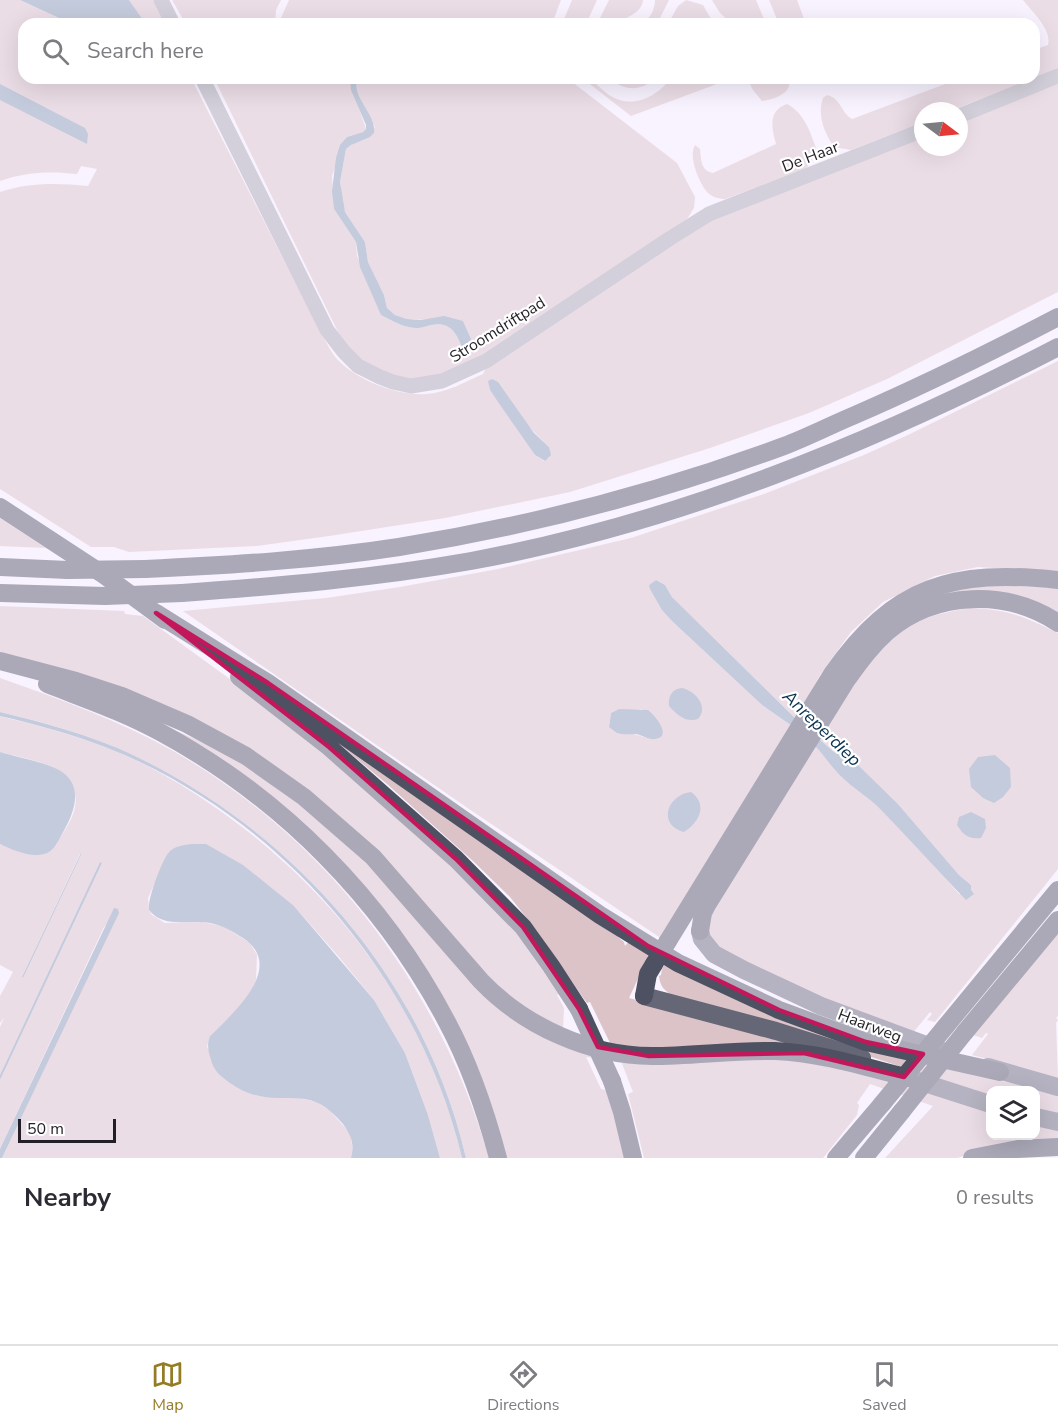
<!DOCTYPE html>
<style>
body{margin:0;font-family:"Nunito Sans",sans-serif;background:#f2f2f3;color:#2b2b33}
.controls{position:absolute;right:18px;bottom:18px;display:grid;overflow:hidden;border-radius:12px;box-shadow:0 6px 24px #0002}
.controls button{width:54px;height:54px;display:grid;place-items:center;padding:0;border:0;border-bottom:2px solid #e1e1e2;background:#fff;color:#2b2b33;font:30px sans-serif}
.compass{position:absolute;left:914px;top:102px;width:54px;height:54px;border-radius:50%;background:#fff;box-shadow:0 6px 24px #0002;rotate:106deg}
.scale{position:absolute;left:18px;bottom:15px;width:98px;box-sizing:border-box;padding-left:6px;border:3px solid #221f26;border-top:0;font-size:16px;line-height:21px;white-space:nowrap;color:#221f26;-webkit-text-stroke:4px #fff;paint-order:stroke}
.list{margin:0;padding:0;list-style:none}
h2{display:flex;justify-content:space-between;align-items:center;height:78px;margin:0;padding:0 24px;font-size:26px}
h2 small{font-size:20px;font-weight:400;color:#7c7c81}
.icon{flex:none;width:33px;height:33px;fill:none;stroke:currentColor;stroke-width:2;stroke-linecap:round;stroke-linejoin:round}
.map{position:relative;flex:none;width:1058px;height:1158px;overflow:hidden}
.search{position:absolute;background:#fff;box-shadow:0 6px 24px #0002;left:18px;right:18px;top:18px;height:66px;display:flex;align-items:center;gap:15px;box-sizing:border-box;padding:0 21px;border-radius:18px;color:#7c7c81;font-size:22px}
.sheet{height:186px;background:#fff}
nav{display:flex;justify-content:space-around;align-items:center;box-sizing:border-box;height:84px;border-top:2px solid #e1e1e2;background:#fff;font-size:16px;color:#7c7c81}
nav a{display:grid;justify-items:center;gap:3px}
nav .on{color:#957c24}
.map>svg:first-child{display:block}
.green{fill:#dcc3c8;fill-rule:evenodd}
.water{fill:#859bb1}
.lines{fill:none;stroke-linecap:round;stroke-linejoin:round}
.street{stroke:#a6a7b0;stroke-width:15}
.primary{stroke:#656776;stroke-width:18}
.highway{stroke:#4e5162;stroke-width:18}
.highway-bridge{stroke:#4e5162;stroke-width:18}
.marked{fill:none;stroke:#c2185b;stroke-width:4.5;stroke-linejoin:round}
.labels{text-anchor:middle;stroke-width:4.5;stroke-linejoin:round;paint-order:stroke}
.street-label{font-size:16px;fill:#221f26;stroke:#fff}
.water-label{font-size:18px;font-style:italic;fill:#093150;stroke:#fff}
</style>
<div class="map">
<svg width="1058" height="1158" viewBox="0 0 1058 1158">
<rect width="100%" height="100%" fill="#f8f3ff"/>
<path class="green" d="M 0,0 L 20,0 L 72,24 L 24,24 L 24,78 L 191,78 L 322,335 C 327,343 332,355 340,362 C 359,381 398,396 426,394 C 446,393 465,382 483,374 L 486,368 L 586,300 L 711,221 L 923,136 L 923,147 L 959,147 L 959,122 L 1058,84 L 1058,292 L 887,379 L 809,413 L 710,448 L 570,492 L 445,518 L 329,536 L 257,546 L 129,552 L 114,547 L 91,547 L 0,489 L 0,192 C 30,182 57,183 88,186 L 97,169 L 81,166 L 77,174 C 50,171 25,172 0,181 ZM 489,383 C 510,404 528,427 549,447 L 549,457 L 544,461 L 535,455 L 490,390 Z
M 129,0 L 153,0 L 163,14 L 165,24 L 146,24 Z
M 172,0 L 281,0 L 276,10 L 275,24 L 186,24 Z
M 289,0 L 561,0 L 552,24 L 281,24 L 281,18 Z
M 572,0 L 597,0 L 586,24 L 562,24 Z
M 609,0 L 643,0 C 642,17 612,24 597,24 Z
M 655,0 L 669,0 L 657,24 L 641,24 C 650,19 655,10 655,0 Z
M 686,0 L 703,5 L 714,24 L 668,24 L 678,6 Z
M 712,0 L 756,0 L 766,24 L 732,24 L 720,13 Z
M 769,0 L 797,0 L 806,24 L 779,24 Z
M 1023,0 L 1058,0 L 1058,69 L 950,111 L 923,111 L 923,122 L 851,150 L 834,147 C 824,132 817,115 823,98 L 827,95 C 841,98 841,113 852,119 L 961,78 L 1034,78 L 1034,50 L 1048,45 C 1052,29 1032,12 1023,0 Z
M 214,78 L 350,78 L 350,82 L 366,129 L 363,132 L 347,137 L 332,176 L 334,209 L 356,242 L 357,256 L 382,315 C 393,321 404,328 417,328 C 422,328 426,326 431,325 C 449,321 456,332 462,347 L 469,349 L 472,347 L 472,341 L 463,321 L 407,319 L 395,315 L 387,308 L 384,295 L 368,262 L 365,242 L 345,212 L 342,204 L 340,182 L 346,149 L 375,127 C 369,114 352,93 358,78 L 567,78 L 677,163 L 695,197 L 694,208 L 687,219 L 475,359 C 466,364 456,370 446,374 C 415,386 379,376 355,354 C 348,348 343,339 338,332 Z
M 582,78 C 593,78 600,89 609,95 C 632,110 657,97 671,78 L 733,78 L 631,116 Z
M 608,78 L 657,78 C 639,92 625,91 608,78 Z
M 747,78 L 789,78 C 793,94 774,99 762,101 L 753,90 Z
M 787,104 C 804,113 810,131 816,148 L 811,162 L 806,169 L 725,199 C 719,199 712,197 707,192 C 699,182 688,157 695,145 L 700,149 C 701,160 701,171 713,173 L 776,144 C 772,129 767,111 787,104 Z
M 1058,361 L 1058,572 L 978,567 L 935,576 L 883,602 L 851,632 L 820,675 L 796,719 L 672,597 L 665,585 L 656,580 L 649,585 L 673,622 L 762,705 L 792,726 L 662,939 L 469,809 L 183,611 L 326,598 L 400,587 L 498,569 L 631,538 L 764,494 L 864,455 L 910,434 ZM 619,709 L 631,711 L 642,709 L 651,739 L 609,727 L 611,713 Z
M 0,518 L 46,548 L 0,546 Z
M 993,584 L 1058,588 L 1058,613 C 1020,587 972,588 930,599 L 962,587 Z
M 0,606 L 124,611 L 125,614 L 143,616 L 311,738 L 442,852 L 521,934 L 562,992 L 557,995 L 564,1008 L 563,1030 L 509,999 L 345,824 L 121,690 L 0,652 Z
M 968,608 C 1007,609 1023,616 1058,633 L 1058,869 L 935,1022 L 927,1020 L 932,1014 L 930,1012 L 912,1034 L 854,1013 L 721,952 C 707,937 706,930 712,910 L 815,746 L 825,756 L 835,770 L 876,805 L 929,859 L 959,894 L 973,894 L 971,890 L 971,885 L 959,875 L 898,804 L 855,762 L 834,752 L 819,739 L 823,726 C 850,689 879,637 923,619 C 937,614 953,611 968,608 Z
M 0,678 C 60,699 120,721 175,752 C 329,841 440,988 489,1158 L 466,1158 C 425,981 296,833 133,755 C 91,735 46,723 0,712 Z
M 117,705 L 241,759 L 308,804 L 552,1037 L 711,1058 L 824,1061 L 990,1111 L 990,1136 L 1036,1136 L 1036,1124 L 1058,1130 L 1058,1142 L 984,1150 L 957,1158 L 885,1158 L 933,1106 L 870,1084 L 857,1103 L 859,1105 L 857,1115 L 823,1158 L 644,1158 L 628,1094 L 633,1092 L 621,1061 L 586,1057 L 601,1089 L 610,1091 L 628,1158 L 504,1158 L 476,1075 L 337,859 Z
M 293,706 L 619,935 L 618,937 L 624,942 L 625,946 L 629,941 L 650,953 L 629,998 L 814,1049 L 692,1050 L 611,1045 L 590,1002 L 587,1003 L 584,999 L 537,931 L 510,897 L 473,861 L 387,784 Z
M 0,716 C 35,725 71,734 105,747 C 144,762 182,784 216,808 C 337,892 429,1014 462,1158 L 440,1158 L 428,1115 L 405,1053 L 374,1000 L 339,957 L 294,906 L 169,852 L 148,898 L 149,910 L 152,915 L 165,923 L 201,922 L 223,926 L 250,943 L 257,955 L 256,980 L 252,990 L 241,1006 L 210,1036 L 207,1047 L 254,1095 L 275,1098 L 294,1097 L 317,1102 L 330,1111 L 350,1133 L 353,1151 L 351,1158 L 2,1158 L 119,911 L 104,927 L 0,1149 L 0,1080 L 102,863 L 100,862 L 0,1075 L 0,1027 L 4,1018 L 0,1023 L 0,996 L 13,972 L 0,965 L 0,844 L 10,848 L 56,845 C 62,833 73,820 75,807 C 82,765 29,760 0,752 ZM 80,854 L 81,855 L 23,978 L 22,977 Z
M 1058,928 L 1058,1016 L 1056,1018 L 1058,1020 L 1056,1023 L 1058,1078 L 972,1055 L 988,1034 L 986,1033 L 982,1038 L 970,1034 Z
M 666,962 L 896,1054 L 1058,1095 L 1058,1116 L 1036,1109 L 1036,1090 L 990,1090 L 990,1096 L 777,1026 L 674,997 C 665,991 660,987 659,976 L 661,975 L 662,969 Z"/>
<path class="water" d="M 20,0 L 129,0 L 146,24 L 72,24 Z
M 350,78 L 358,78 C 350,97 377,114 374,133 L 370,137 L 351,145 L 346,149 L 340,182 L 345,212 L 365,242 L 368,262 L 384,295 L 387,308 L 395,315 L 407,319 L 421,320 L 444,316 L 463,321 L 472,341 L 471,345 L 467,347 L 462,347 C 456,332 449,321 431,325 C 426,326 422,328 417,328 C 404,328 393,321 381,315 L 360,267 L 356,242 L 334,209 L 332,191 L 336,158 L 340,145 L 347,137 L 363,132 L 366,129 L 366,125 L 351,90 Z
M 0,84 L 85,128 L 88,134 L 87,144 L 0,100 Z
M 492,379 L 498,382 L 534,433 L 549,447 L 551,455 L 545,461 L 535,455 L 500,405 L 490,390 L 488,381 Z
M 656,580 L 665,585 L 672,597 L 796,719 L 792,726 L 762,705 L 673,622 L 662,610 L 650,589 L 649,585 Z
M 682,688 C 696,691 709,707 698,719 C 686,723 677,715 669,706 C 668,696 672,689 682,688 Z
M 619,709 L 648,710 C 655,715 673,737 655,739 C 649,740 642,735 636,734 C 630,734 623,735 617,733 C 616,732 610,728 609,727 L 611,713 Z
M 0,712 C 45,723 91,735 133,755 C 296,833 425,981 466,1158 L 462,1158 C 420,977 278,814 105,747 C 71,734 35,724 0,716 Z
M 819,739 L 834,752 L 855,762 L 898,804 L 959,875 L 971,885 L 971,890 L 974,894 L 966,900 C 936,869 908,837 877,806 C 864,794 847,784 835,770 C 828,762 823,754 815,746 Z
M 0,752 C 16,757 50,763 62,772 C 85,788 73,815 62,834 C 58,842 53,852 44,854 C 30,858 13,850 0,844 Z
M 995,755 L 1010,768 L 1011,787 L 1003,797 L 994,803 L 983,798 L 971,787 L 969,769 L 978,757 Z
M 691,792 C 708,804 700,822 684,832 C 657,825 667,795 691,792 Z
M 971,812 L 985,819 L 986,828 L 981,838 C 969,839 964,836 957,825 L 959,817 Z
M 191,844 L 206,844 L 243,865 L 294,906 L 374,1000 L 405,1053 L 428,1115 L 440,1158 L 351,1158 C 355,1145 351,1135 343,1124 C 336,1116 328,1108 318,1103 C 305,1097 291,1098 277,1098 C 259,1098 244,1093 230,1083 C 222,1077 215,1072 212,1063 C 209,1053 206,1046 210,1036 C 232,1014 287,967 243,938 C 232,931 222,925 210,923 C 188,919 164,929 149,910 C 147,900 162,860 169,852 C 175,846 184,845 191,844 Z
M 81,853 L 81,855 L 23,978 L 22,977 Z
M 100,862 L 102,863 L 0,1080 L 0,1075 Z
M 114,908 L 118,909 L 119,913 L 2,1158 L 0,1158 L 0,1149 Z"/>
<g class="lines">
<path class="street" d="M 161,0 L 173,24
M 202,78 L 327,330 L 344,352 L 358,366 L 380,377 L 393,382 L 411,386 L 442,381 L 486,361 L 669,239 L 709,214 L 923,130
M 959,116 L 1058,76"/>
<path class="primary" d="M 700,931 L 702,939 L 714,954 L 744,970 L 821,1006 L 942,1051
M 644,996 L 776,1031 L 862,1058
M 988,1067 L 1058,1087
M 912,1079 L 990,1104
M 1036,1117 L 1058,1122"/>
<path class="highway" d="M 0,507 L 104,575 L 165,620
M 0,567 L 68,570
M 145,569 C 230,565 315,560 399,547 C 530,526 660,492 784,446 C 808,437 831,425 855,415 C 924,385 991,352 1058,317
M 0,593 L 105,596
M 182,593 C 279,586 375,578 471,561 C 677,523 873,443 1058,347
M 156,613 L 268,683 L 600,915 L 678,963 L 779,1010 L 866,1042 L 1000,1072
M 0,661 L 76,681 L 122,696 L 187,724 L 246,756 L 304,797 L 373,857 L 481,981 C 524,1026 590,1056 652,1056 C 693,1056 734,1050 775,1051 C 821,1053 865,1067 909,1078
M 239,677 L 329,747 L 456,859 L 523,927 L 551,966 L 579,1009
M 47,684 C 85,699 124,712 160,732 C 281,797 383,900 447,1022 C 469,1063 486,1113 498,1158
M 700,931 L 703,913 L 707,905 L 846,681 C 859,663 871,646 888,631 C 936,591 1007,589 1058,623
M 668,941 L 832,674 C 894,585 953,569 1058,580
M 644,996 L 648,974 L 654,964
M 946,1026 L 1058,890
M 965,1032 L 1058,920
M 612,1081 L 622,1112 L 633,1158
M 836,1158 L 882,1104
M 864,1158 L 902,1111
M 972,1158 L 1018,1149 L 1058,1147"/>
<path class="highway-bridge" d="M 68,570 L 145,569
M 105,596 L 182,593
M 654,964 L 668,941
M 579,1009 L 612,1081
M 882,1104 L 946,1026
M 902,1111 L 965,1032"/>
</g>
<path d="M0 0H1058V1158H0ZM 156,613 L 268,683 L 648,946 L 779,1010 L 866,1042 L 923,1054 L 904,1077 L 804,1053 L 649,1056 L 598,1047 L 579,1009 L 523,927 L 456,859 L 329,747 Z" fill="#f8f3ff" fill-opacity=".55" fill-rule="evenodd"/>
<path class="marked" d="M 156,613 L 268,683 L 648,946 L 779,1010 L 866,1042 L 923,1054 L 904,1077 L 804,1053 L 649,1056 L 598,1047 L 579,1009 L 523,927 L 456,859 L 329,747 Z"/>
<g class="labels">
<g class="street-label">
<text transform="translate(810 156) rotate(-21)" y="6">De Haar</text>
<text transform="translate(497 329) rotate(-32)" y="6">Stroomdriftpad</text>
<text transform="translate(870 1025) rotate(21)" y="6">Haarweg</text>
</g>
<g class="water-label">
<text transform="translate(822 728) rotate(44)" y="6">Anreperdiep</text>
</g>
</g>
</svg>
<div class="controls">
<button><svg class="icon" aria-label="layers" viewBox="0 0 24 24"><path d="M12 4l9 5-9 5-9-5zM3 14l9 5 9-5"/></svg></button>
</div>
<svg class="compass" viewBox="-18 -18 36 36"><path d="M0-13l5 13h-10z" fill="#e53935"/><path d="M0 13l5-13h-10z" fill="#7c7c81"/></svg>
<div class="scale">50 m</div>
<div class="search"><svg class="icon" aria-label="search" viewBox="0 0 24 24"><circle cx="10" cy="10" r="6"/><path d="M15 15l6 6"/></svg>Search here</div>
</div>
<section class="sheet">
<h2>Nearby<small>0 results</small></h2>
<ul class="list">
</ul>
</section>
<nav>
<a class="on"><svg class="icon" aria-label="map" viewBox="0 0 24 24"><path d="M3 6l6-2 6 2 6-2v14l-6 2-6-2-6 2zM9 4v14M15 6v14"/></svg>Map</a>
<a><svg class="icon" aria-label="directions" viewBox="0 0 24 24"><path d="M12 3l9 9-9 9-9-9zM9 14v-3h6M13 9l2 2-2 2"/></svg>Directions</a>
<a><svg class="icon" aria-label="saved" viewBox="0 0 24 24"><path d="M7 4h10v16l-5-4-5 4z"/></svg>Saved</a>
</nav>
